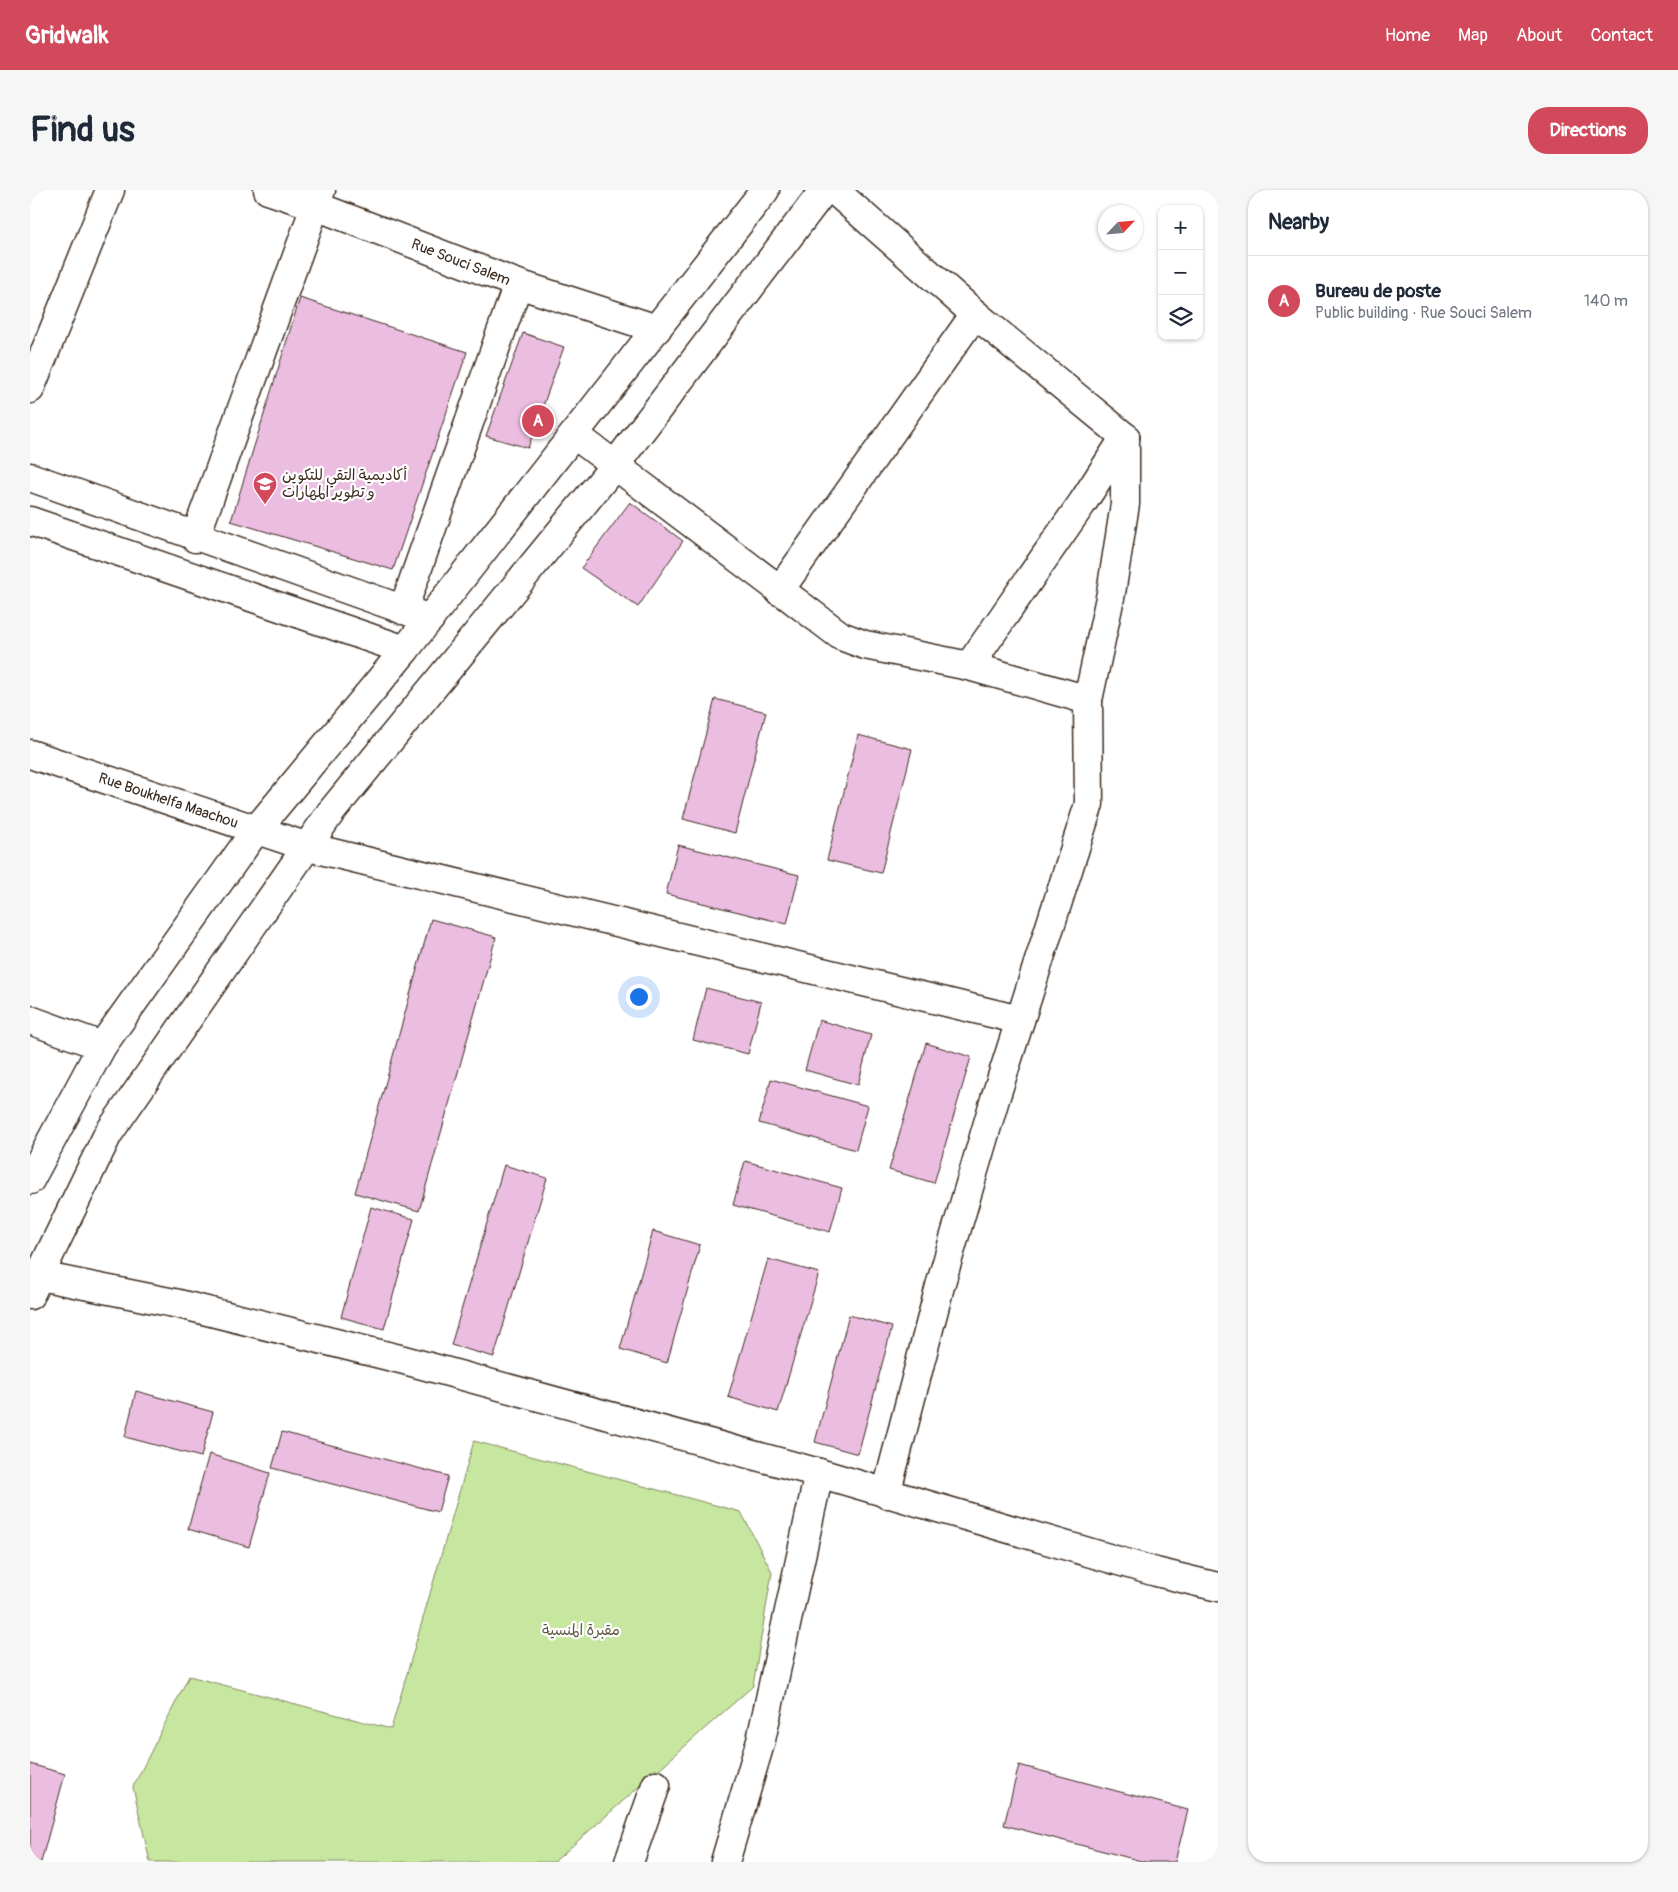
<!DOCTYPE html>
<meta charset="utf-8">
<style>
body{margin:0;font-family:Pangolin,"Playpen Sans Arabic",sans-serif;background:#f6f6f7;color:#1f2937}
.controls{position:absolute;right:15px;top:15px;display:grid;overflow:hidden;border-radius:10px;box-shadow:0 1px 4px #0004}
.controls button{width:45px;height:45px;display:grid;place-items:center;padding:0;border:0;border-bottom:1px solid #e0e1e3;background:#fff;color:#1f2937;font:25px sans-serif}
.compass{position:absolute;left:1068px;top:15px;width:45px;height:45px;border-radius:50%;background:#fff;box-shadow:0 1px 4px #0004;rotate:64deg}
.you{position:absolute;left:608px;top:806px;width:18px;height:18px;margin:-12px;border:4px solid #fff;border-radius:50%;background:#1a73e8;box-shadow:0 0 0 8px #1a73e833}
.badge{display:grid;place-items:center;width:32px;height:32px;border-radius:50%;background:#d1495b;color:#fff;font-size:16px;font-weight:700}
.pin{position:absolute;translate:-50% -50%;border:2px solid #fff;box-shadow:0 1px 5px #0006}
.list{margin:0;padding:0;list-style:none}
h2{display:flex;justify-content:space-between;align-items:center;height:65px;margin:0;padding:0 20px;font-size:21px}
h2 small{font-size:16px;font-weight:400;color:#747a83}
.list li{display:grid;grid-template-columns:32px 1fr auto;gap:15px;align-items:center;box-sizing:border-box;height:90px;padding:0 20px;border-top:1px solid #e0e1e3}
.list b{display:block;font-size:19px;white-space:nowrap}
.list p{margin:0;font-size:16px;white-space:nowrap;color:#747a83}
.list em{font-size:16px;font-style:normal;color:#747a83}
.icon{flex:none;width:28px;height:28px;fill:none;stroke:currentColor;stroke-width:2;stroke-linecap:round;stroke-linejoin:round}
.map{position:relative;flex:none;width:1188px;height:1672px;overflow:hidden;border-radius:20px}
header{display:flex;align-items:center;gap:30px;box-sizing:border-box;height:70px;padding:0 25px;background:#d1495b;color:#fff}
header strong{font-size:24px}
nav{display:flex;gap:28px;margin-inline-start:auto;font-size:18px}
.intro{display:flex;align-items:center;justify-content:space-between;box-sizing:border-box;height:120px;padding:0 30px}
h1{margin:0;font-size:35px}
.button{padding:12px 22px;border-radius:20px;background:#d1495b;color:#fff;font-size:18px;font-weight:700}
main{display:flex;gap:30px;padding:0 30px}
aside{flex:1;background:#fff;border-radius:20px;box-shadow:0 1px 4px #0004}
.map>svg:first-child{display:block}
.green{fill:#c7e7a0;stroke:#81885f}
.building{fill:#ebbde1;stroke:#3b2a1e}
.lines{fill:none;stroke-linecap:round;stroke-linejoin:round}
.minor-casing{stroke:#3b2a1e;stroke-width:31}
.tertiary-casing{stroke:#3b2a1e;stroke-width:31}
.secondary-casing{stroke:#3b2a1e;stroke-width:31}
.minor{stroke:#fff;stroke-width:28}
.tertiary{stroke:#fff;stroke-width:28}
.secondary{stroke:#fff;stroke-width:28}
.labels{text-anchor:middle;stroke-width:4.5;stroke-linejoin:round;paint-order:stroke}
.street-label{font-size:15px;fill:#3b2a1e;stroke:#fff}
.poi-label{font-size:15px;fill:#3b2a1e;stroke:#fff;text-anchor:start}
.park-label{font-size:15px;fill:#5e593e;stroke:#fff}
</style>
<header>
<strong>Gridwalk</strong>
<nav><a>Home</a><a>Map</a><a>About</a><a>Contact</a></nav>
</header>
<div class="intro"><h1>Find us</h1><a class="button">Directions</a></div>
<main>
<div class="map">
<svg width="1188" height="1672" viewBox="0 0 1188 1672">
<rect width="100%" height="100%" fill="#fff"/>
<filter id="ink" filterUnits="userSpaceOnUse"><feTurbulence type="fractalNoise" baseFrequency=".02" numOctaves="2"/><feDisplacementMap in="SourceGraphic" scale="10" xChannelSelector="R" yChannelSelector="G"/><feConvolveMatrix kernelMatrix="1 2 1 2 8 2 1 2 1" color-interpolation-filters="sRGB"/></filter>
<g filter="url(#ink)">
<path class="green" d="M 444,1251 L 711,1322 L 742,1382 L 723,1496 L 524,1672 L 120,1672 L 103,1597 L 159,1486 L 361,1539 Z"/>
<path class="building" d="M 270,108 L 437,162 L 363,380 L 201,331 Z
M 493,143 L 534,157 L 498,258 L 456,246 Z
M 600,312 L 653,351 L 608,417 L 551,378 Z
M 685,509 L 736,522 L 705,643 L 653,629 Z
M 828,545 L 882,559 L 851,683 L 797,670 Z
M 648,655 L 769,685 L 757,734 L 636,704 Z
M 401,729 L 466,747 L 389,1021 L 325,1003 Z
M 676,798 L 731,812 L 718,864 L 663,850 Z
M 789,830 L 841,845 L 828,895 L 775,880 Z
M 896,853 L 941,867 L 904,993 L 859,980 Z
M 741,889 L 838,916 L 826,960 L 729,933 Z
M 715,971 L 812,998 L 800,1042 L 703,1015 Z
M 474,975 L 517,988 L 464,1167 L 421,1155 Z
M 341,1017 L 384,1029 L 354,1139 L 311,1127 Z
M 623,1041 L 670,1055 L 637,1173 L 590,1159 Z
M 738,1069 L 789,1083 L 748,1222 L 698,1207 Z
M 819,1125 L 862,1137 L 828,1264 L 785,1252 Z
M 106,1201 L 183,1222 L 171,1267 L 95,1247 Z
M 252,1242 L 418,1286 L 408,1322 L 242,1278 Z
M 179,1264 L 240,1283 L 219,1357 L 158,1339 Z
M 0,1574 L 35,1584 L 11,1672 L 0,1672 Z
M 989,1575 L 1158,1620 L 1145,1672 L 1115,1672 L 974,1635 Z"/>
<g class="lines">
<defs>
<g id="minor">
<path id="s1" d="M 238,0 L 286,16 L 488,94 L 627,139"/>
<path d="M 804,0 L 945,124 L 1095,247"/>
<path d="M 0,199 L 80,0"/>
<path d="M 545,245 L 811,446 L 835,455 L 939,476 L 1058,510"/>
<path d="M 165,348 L 291,0"/>
<path d="M 749,401 L 945,124"/>
<path d="M 373,420 L 488,94"/>
<path d="M 939,476 L 1053,312 L 1095,247"/>
<path id="s2" d="M 0,564 L 278,657 L 990,830"/>
<path d="M 0,830 L 72,856"/>
<path d="M 856,1304 L 910,1096 L 965,909 L 1059,614 L 1058,510 L 1081,403 L 1095,314 L 1095,247"/>
<path d="M 599,1672 L 626,1595"/>
<path d="M 695,1672 L 731,1550 L 789,1283"/>
</g>
<path id="tertiary" d="M 0,287 L 400,429
M 0,331 L 375,460
M 0,1084 L 149,1114 L 374,1170 L 789,1283 L 1126,1382 L 1188,1397"/>
<path id="secondary" d="M 0,990 L 72,856 L 226,640 L 375,460 L 735,0
M 0,1105 L 78,944 L 301,622 L 585,275 L 794,0"/>
</defs>
<use href="#minor" class="minor-casing"/>
<use href="#tertiary" class="tertiary-casing"/>
<use href="#secondary" class="secondary-casing"/>
<use href="#minor" class="minor"/>
<use href="#tertiary" class="tertiary"/>
<use href="#secondary" class="secondary"/>
</g>
</g>
<defs>
<symbol id="school-pin" viewBox="-11 -11 22 30"><path d="M0 17L-7.5 6A9.5 9.5 0 1 1 7.5 6Z" fill="#d1495b" stroke="#fff"/><path d="M0-5L7-2L0 1L-7-2ZM-4 1L0 2.5L4 1V4Q0 6-4 4Z" fill="#fff"/></symbol>
</defs>
<g fill-rule="evenodd">
<use href="#school-pin" x="221" y="280" width="28" height="38"/>
</g>
<g class="labels">
<g class="street-label">
<text dy="5" stroke="none"><textPath href="#s1" startOffset="206">Rue Souci Salem</textPath></text>
<text dy="5" stroke="none"><textPath href="#s2" startOffset="146">Rue Boukhelfa Maachou</textPath></text>
</g>
<g class="poi-label">
<text x="252" y="290">أكاديمية التقي للتكوين<tspan x="252" dy="17">و تطوير المهارات</tspan></text>
</g>
<g class="park-label">
<text x="551" y="1445">مقبرة المنسية</text>
</g>
</g>
</svg>
<div class="controls">
<button>+</button>
<button>−</button>
<button><svg class="icon" aria-label="layers" viewBox="0 0 24 24"><path d="M12 4l9 5-9 5-9-5zM3 14l9 5 9-5"/></svg></button>
</div>
<svg class="compass" viewBox="-18 -18 36 36"><path d="M0-13l5 13h-10z" fill="#e53935"/><path d="M0 13l5-13h-10z" fill="#747a83"/></svg>
<div class="you"></div>
<div class="pin badge" style="left:508px;top:231px">A</div>
</div>
<aside>
<h2>Nearby<small></small></h2>
<ul class="list">
<li><span class="badge">A</span><div><b>Bureau de poste</b><p>Public building · Rue Souci Salem</p></div><em>140 m</em></li>
</ul>
</aside>
</main>
